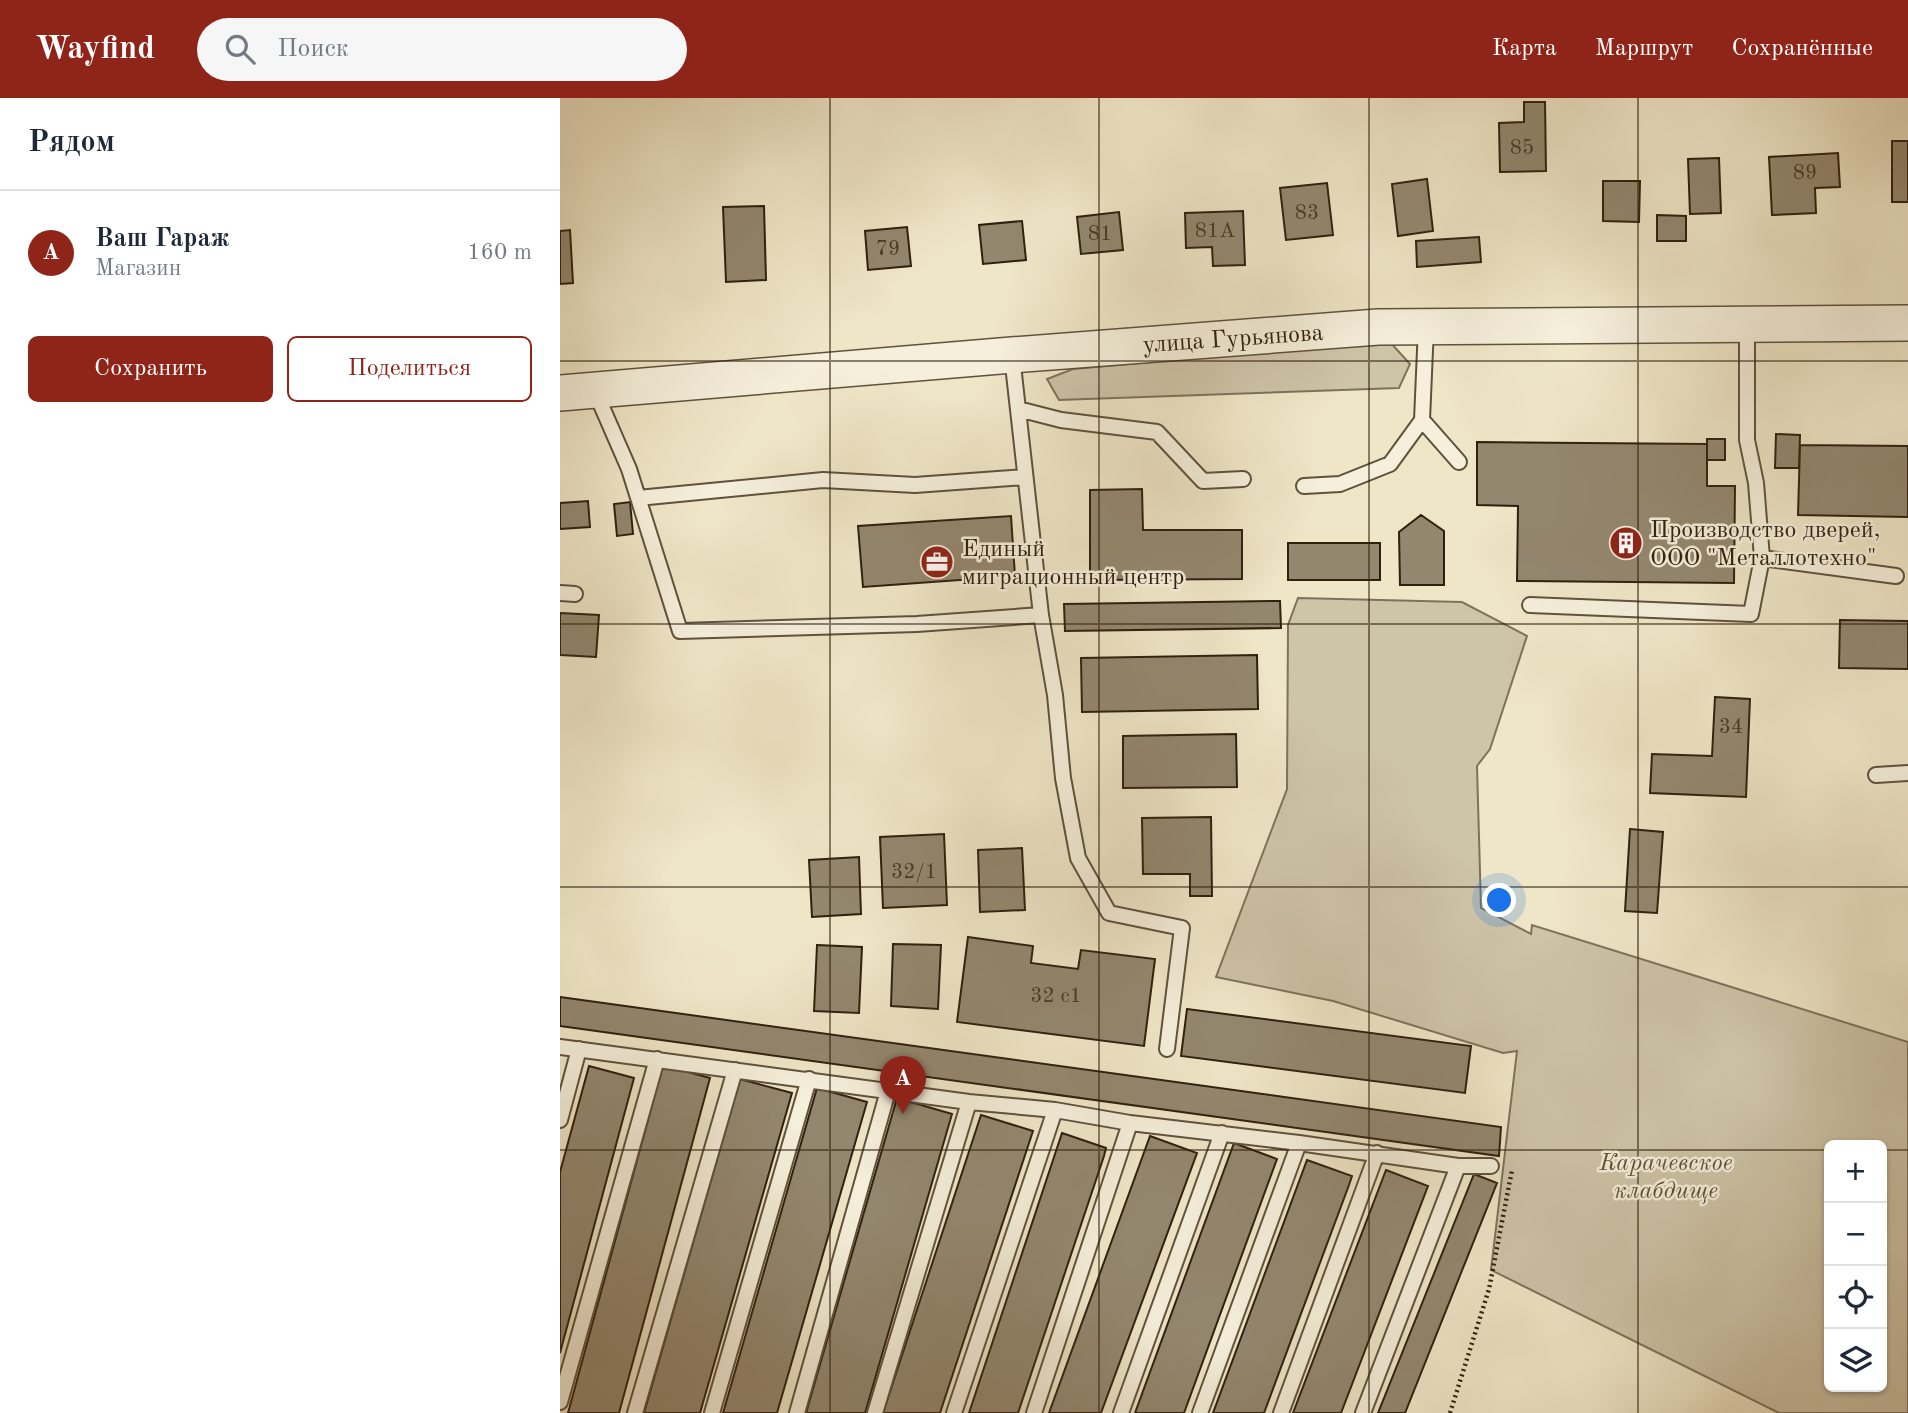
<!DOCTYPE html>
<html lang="ru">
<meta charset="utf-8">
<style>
body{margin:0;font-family:"Old Standard TT",serif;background:#f6f6f7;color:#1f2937}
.controls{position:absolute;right:21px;bottom:21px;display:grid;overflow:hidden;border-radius:10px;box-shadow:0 2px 5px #0004}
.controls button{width:63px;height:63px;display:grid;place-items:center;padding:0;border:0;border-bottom:2px solid #e0e1e3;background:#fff;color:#1f2937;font:35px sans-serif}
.you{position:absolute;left:940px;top:803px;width:24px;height:24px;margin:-18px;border:5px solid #fff;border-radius:50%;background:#1a73e8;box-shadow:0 0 0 10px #1a73e833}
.badge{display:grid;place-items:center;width:46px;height:46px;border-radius:50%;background:#8f2418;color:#fff;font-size:23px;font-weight:700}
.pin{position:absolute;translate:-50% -58px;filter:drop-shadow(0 2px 4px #0008)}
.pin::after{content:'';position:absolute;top:37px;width:24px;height:21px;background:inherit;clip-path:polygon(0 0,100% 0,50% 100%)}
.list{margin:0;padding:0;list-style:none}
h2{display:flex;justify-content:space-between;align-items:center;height:91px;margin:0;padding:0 28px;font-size:30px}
h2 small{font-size:23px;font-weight:400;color:#747a83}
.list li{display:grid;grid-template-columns:46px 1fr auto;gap:21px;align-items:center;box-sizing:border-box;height:126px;padding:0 28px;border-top:2px solid #e0e1e3}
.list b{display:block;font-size:26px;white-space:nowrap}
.list p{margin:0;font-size:23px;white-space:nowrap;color:#747a83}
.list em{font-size:23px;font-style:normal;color:#747a83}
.actions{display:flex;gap:14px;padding:21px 28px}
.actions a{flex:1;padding:16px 0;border:2px solid #8f2418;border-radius:10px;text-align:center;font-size:24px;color:#8f2418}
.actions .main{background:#8f2418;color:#fff}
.icon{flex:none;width:38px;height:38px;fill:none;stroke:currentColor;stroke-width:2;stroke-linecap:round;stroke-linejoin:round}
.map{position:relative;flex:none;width:1348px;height:1315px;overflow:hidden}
header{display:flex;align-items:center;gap:42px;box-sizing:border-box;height:98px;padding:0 35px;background:#8f2418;color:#fff}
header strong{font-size:33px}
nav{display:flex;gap:38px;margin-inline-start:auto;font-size:24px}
.search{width:490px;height:63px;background:#f6f6f7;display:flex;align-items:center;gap:18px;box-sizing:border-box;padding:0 24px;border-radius:38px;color:#747a83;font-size:26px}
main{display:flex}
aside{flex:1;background:#fff}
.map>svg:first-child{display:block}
.green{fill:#cec4a8;stroke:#7e725c;stroke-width:2;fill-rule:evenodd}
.building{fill:#93876f;stroke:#2f200f;stroke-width:2}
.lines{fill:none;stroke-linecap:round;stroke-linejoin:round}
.service-casing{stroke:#5f523d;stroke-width:18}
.tertiary-casing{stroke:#5f523d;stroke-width:38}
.path{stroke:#2f200f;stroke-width:4.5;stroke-dasharray:2 3.5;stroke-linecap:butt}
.service{stroke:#f5efdb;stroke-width:14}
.tertiary{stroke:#f5efdb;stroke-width:35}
.grid{fill:none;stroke:#2f200f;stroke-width:2;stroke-opacity:0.55}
.labels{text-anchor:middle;stroke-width:5;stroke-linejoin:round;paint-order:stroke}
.number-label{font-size:21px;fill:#483a27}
.street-label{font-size:24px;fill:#2f200f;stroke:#f5efdb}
.poi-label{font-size:24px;fill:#2f200f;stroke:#f5efdb;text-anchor:start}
.park-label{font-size:24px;font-style:italic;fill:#5f513d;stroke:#f5efdb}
</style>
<header>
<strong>Wayfind</strong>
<div class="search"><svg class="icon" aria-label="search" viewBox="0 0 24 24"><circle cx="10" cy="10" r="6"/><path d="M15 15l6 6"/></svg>Поиск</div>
<nav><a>Карта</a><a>Маршрут</a><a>Сохранённые</a></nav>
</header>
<main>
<aside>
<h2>Рядом<small></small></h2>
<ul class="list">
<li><span class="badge">A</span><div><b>Ваш Гараж</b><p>Магазин</p></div><em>160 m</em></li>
</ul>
<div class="actions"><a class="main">Сохранить</a><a>Поделиться</a></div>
</aside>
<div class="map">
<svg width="1348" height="1315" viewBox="0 0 1348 1315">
<rect width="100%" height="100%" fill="#efe6c7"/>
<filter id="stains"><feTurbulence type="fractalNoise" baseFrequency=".00286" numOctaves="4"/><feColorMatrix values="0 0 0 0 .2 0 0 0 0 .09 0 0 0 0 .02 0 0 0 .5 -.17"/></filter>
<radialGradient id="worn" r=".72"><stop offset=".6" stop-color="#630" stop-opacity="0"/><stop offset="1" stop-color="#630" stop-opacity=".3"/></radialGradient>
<path class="green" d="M 829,243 L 850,266 L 839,290 L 499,302 L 487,281 L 513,271 Z
M 738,500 L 902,504 L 967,538 L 930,651 L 917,668 L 921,810 L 971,836 L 972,827 L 1348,944 L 1348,1315 L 1219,1315 L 931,1172 L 957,953 L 943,955 L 773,903 L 656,879 L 727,691 L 728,527 ZM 1269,1047 L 1322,1047 L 1322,1289 L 1269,1289 Z"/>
<path class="building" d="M 964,4 L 985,4 L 986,73 L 940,74 L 939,25 L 964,24 Z
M 1332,43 L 1348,43 L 1348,104 L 1332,104 Z
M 1278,55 L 1280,89 L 1255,90 L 1256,115 L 1212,117 L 1209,59 Z
M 1159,60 L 1161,115 L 1130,116 L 1128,61 Z
M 867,81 L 873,133 L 838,138 L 832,86 Z
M 1043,83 L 1080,83 L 1079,124 L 1043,123 Z
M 767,85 L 773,137 L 726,142 L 720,90 Z
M 204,108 L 206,182 L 166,184 L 163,109 Z
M 683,113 L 685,167 L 653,168 L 652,149 L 626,150 L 625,115 Z
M 559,114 L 563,152 L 521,156 L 517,119 Z
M 1097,117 L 1126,118 L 1126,143 L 1097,143 Z
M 462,123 L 466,162 L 423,166 L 419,127 Z
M 347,129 L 351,168 L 308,172 L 305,133 Z
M 10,132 L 13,185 L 0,186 L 0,133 Z
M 919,139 L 921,164 L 857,169 L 856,143 Z
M 1216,336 L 1240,337 L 1239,370 L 1215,370 Z
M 1147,341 L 1165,341 L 1165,362 L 1147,362 Z
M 917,344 L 1147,346 L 1147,388 L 1175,388 L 1174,485 L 957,483 L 958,408 L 917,407 Z
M 1240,347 L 1348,348 L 1348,419 L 1238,417 Z
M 582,391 L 583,432 L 682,432 L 682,481 L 530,482 L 530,392 Z
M 28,403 L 30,429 L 0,431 L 0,405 Z
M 70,404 L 73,436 L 57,438 L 54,406 Z
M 861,417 L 884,433 L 884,487 L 840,487 L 839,434 Z
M 451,418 L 455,478 L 303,489 L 298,428 Z
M 728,445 L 820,445 L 820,482 L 728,482 Z
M 714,503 L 720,503 L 721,530 L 505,533 L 504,506 Z
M 0,515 L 39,517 L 36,559 L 0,557 Z
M 1280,522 L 1348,523 L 1348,571 L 1279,570 Z
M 697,557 L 698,611 L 522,614 L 521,560 Z
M 1155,599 L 1190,601 L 1186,699 L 1090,695 L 1092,656 L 1152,658 Z
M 676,636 L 677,689 L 563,690 L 563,638 Z
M 651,719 L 652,798 L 630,798 L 630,776 L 583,776 L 582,720 Z
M 1070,731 L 1103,734 L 1097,815 L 1065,813 Z
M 384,736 L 387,807 L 323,810 L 320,739 Z
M 462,750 L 465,812 L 420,814 L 418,752 Z
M 299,759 L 301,816 L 252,819 L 249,762 Z
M 408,839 L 473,848 L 471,865 L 518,871 L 521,852 L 595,861 L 584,948 L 397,924 Z
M 333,846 L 381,847 L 378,911 L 331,908 Z
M 257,847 L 302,849 L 299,915 L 254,913 Z
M 0,899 L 941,1029 L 939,1058 L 0,928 Z
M 627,911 L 911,948 L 905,995 L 621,958 Z
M 103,967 L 150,980 L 59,1315 L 8,1315 Z
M 29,968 L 74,980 L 0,1255 L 0,1074 Z
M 180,981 L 232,995 L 140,1315 L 84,1315 Z
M 257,990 L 307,1004 L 217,1315 L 163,1315 Z
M 337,1000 L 392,1016 L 305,1315 L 246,1315 Z
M 421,1017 L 473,1033 L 380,1315 L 323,1315 Z
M 502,1035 L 546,1050 L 544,1058 L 458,1315 L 409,1315 Z
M 590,1038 L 637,1055 L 541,1315 L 489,1315 Z
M 674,1045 L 717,1061 L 624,1315 L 575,1315 Z
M 747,1062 L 792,1078 L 789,1087 L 704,1315 L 653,1315 Z
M 826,1072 L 868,1088 L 781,1315 L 733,1315 Z
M 914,1076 L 937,1085 L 845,1315 L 818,1315 Z"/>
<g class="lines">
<defs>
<path id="service" d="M 1187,228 L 1187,342 L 1196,385 L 1202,460 L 1336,478
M 452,258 L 481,517 L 495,597 L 503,680 L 518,760 L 549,815 L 622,830 L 607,951
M 35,293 L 69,371 L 120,533 L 357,526 L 481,517
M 458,311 L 501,322 L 597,334 L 643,383 L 683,381
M 862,322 L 899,364
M 744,388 L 780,386 L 830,366 L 862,322 L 866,229
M 78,400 L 263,382 L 355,387 L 465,379
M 0,495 L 15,496
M 970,507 L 1191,516 L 1202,460
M 1316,677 L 1348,675
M 0,949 L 409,1004 L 495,1012 L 570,1025 L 739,1045 L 898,1068 L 803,1315
M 0,1022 L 19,951
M 898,1068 L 931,1068
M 0,1304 L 97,961
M 75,1315 L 175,972
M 152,1315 L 249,981
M 237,1315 L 328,993
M 315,1315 L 409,1004
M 394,1315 L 495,1012
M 474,1315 L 570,1025
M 561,1315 L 662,1035
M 640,1315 L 739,1045
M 721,1315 L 817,1055"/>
<path id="tertiary" d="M 0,295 L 452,257 L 818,229 L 1348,225"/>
</defs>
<use href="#service" class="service-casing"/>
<use href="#tertiary" class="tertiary-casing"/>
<path class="path" d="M 890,1315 L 929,1191 L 952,1072"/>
<use href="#service" class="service"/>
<use href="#tertiary" class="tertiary"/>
</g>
<path class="grid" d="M 270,0 L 270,1315M 539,0 L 539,1315M 809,0 L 809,1315M 1078,0 L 1078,1315M 0,263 L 1348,263M 0,526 L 1348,526M 0,789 L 1348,789M 0,1052 L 1269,1052M 1322,1052 L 1348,1052"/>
<defs>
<symbol id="building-disc" viewBox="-11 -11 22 22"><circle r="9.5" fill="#8f2418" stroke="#f5efdb"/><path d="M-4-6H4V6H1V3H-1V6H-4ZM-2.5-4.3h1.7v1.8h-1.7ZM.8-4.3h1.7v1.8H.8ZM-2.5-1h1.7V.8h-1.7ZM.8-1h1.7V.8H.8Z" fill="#fff"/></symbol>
<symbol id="office-disc" viewBox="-11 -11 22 22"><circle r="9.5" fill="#8f2418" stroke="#f5efdb"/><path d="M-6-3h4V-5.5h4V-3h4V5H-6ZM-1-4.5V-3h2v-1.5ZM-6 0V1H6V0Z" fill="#fff"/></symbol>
</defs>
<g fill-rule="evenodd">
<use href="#building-disc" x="1047" y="426" width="38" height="38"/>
<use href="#office-disc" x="358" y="445" width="38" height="38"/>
</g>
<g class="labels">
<g class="number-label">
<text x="962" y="56">85</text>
<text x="1245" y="81">89</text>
<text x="747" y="121">83</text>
<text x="655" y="139">81А</text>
<text x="540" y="142">81</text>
<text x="328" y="157">79</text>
<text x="1171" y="635">34</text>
<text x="354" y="780">32/1</text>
<text x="496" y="904">32 с1</text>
</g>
<g class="street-label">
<text transform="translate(673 240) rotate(-4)" y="8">улица Гурьянова</text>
</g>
<g class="poi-label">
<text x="1090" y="439">Производство дверей,<tspan x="1090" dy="28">ООО "Металлотехно"</tspan></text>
<text x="402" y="458">Единый<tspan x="402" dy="28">миграционный центр</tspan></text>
</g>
<g class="park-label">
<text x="1106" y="1072">Карачевское<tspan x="1106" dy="28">клабдище</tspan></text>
</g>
</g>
<rect width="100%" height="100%" filter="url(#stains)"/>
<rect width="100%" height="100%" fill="url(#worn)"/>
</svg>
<div class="controls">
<button>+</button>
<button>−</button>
<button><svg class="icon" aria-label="locate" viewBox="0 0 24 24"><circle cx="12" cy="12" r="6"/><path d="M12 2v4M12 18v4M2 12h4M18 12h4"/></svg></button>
<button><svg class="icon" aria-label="layers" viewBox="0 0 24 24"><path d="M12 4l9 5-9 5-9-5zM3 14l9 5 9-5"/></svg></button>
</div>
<div class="you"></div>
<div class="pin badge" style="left:343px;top:1016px">A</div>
</div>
</main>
